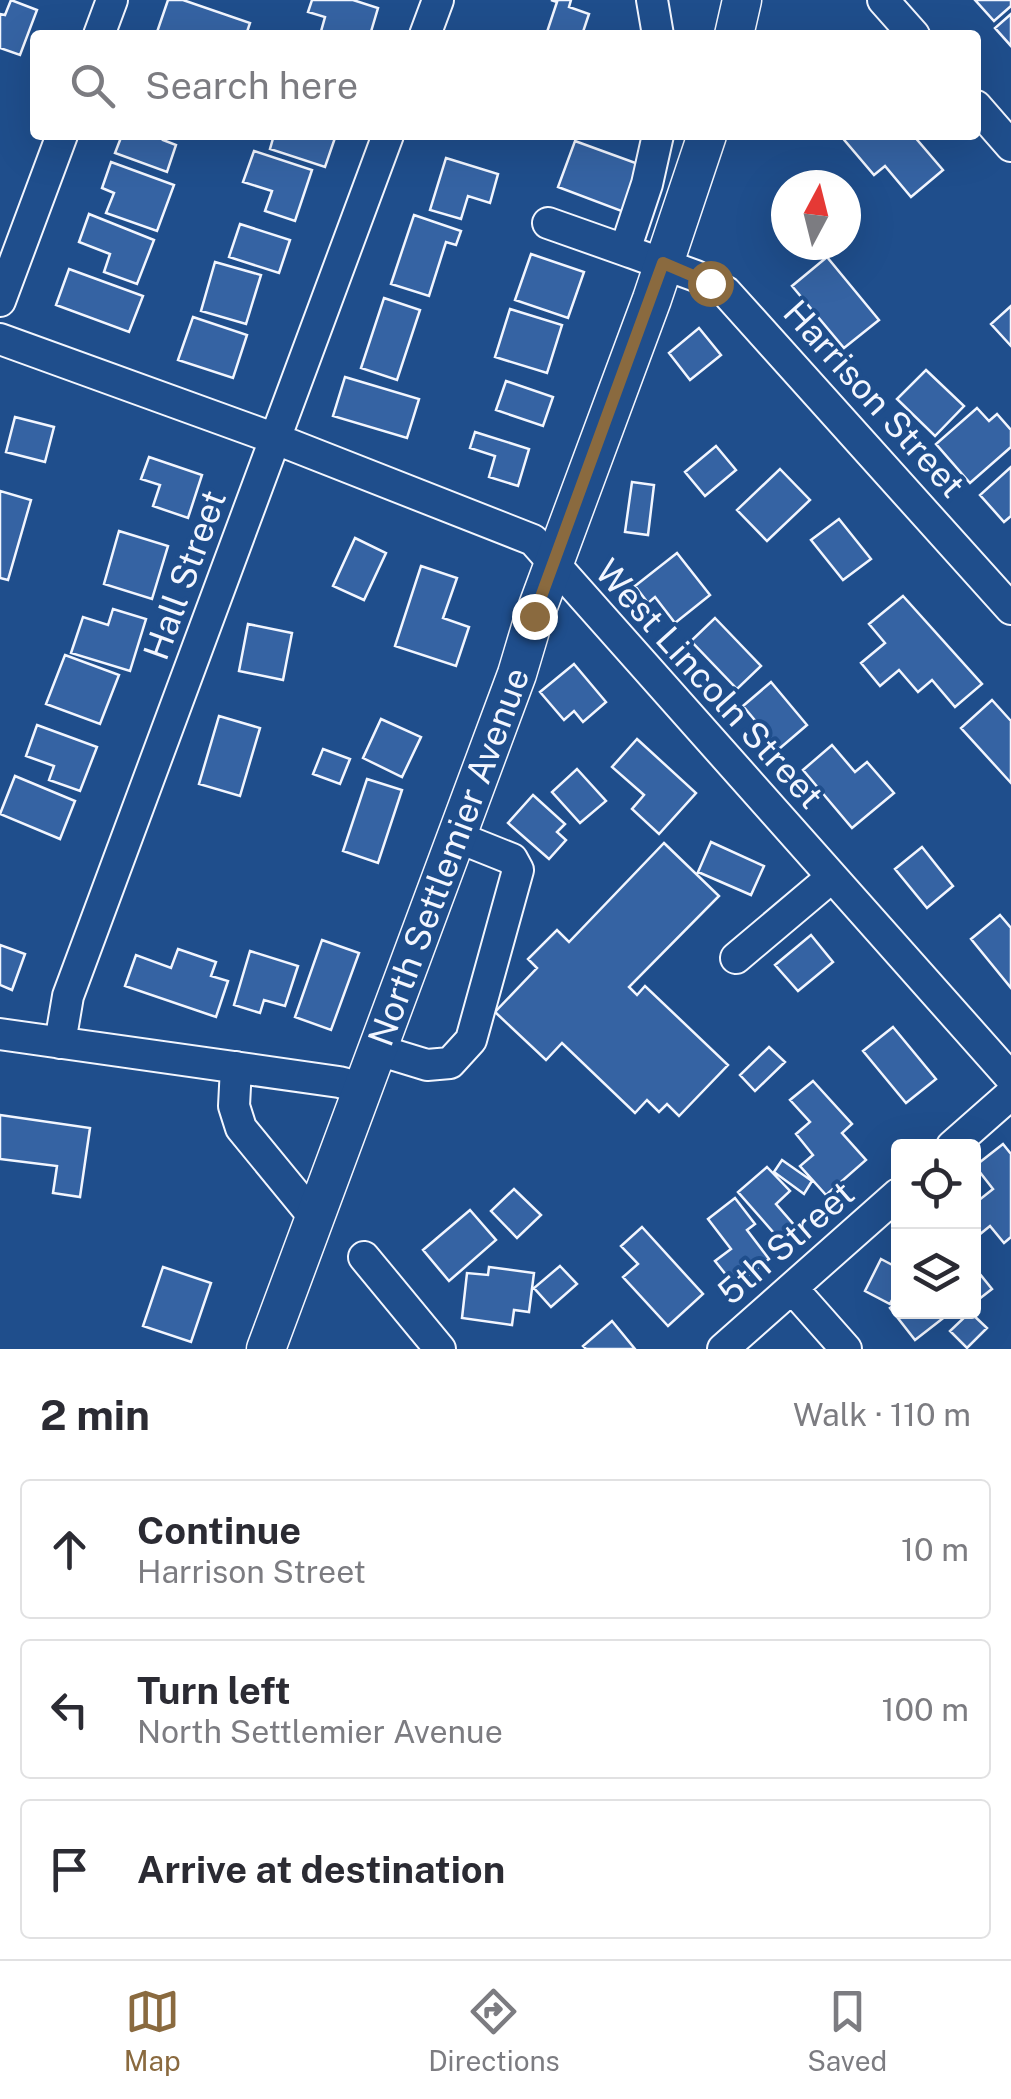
<!DOCTYPE html>
<meta charset="utf-8">
<style>
body{margin:0;font-family:"Public Sans",sans-serif;background:#f7f7f7;color:#2b2b33}
.controls{position:absolute;right:30px;bottom:30px;display:grid;overflow:hidden;border-radius:10px;box-shadow:0 10px 40px #0002}
.controls button{width:90px;height:90px;display:grid;place-items:center;padding:0;border:0;border-bottom:2px solid #e1e1e2;background:#fff;color:#2b2b33;font:50px sans-serif}
.compass{position:absolute;left:771px;top:170px;width:90px;height:90px;border-radius:50%;background:#fff;box-shadow:0 10px 40px #0002;rotate:7deg}
.stop{position:absolute;width:30px;height:30px;margin:-22px;border:8px solid #8a6a3f;border-radius:50%;background:#fff}
.stop.end{background:#8a6a3f;border-color:#fff;box-shadow:0 2px 10px #0008}
.list{margin:0;padding:0;list-style:none}
h2{display:flex;justify-content:space-between;align-items:center;height:130px;margin:0;padding:0 40px;font-size:42px}
h2 small{font-size:32px;font-weight:400;color:#7c7c81}
.list li{display:grid;grid-template-columns:65px 1fr auto;gap:30px;align-items:center;box-sizing:border-box;height:140px;margin:0 20px 20px;padding:0 20px;border:2px solid #e1e1e2;border-radius:10px}
.list b{display:block;font-size:38px;white-space:nowrap}
.list p{margin:0;font-size:32px;white-space:nowrap;color:#7c7c81}
.list em{font-size:32px;font-style:normal;color:#7c7c81}
.icon{flex:none;width:55px;height:55px;fill:none;stroke:currentColor;stroke-width:2;stroke-linecap:round;stroke-linejoin:round}
.map{position:relative;flex:none;width:1011px;height:1349px;overflow:hidden}
.search{position:absolute;background:#fff;box-shadow:0 10px 40px #0002;left:30px;right:30px;top:30px;height:110px;display:flex;align-items:center;gap:25px;box-sizing:border-box;padding:0 35px;border-radius:10px;color:#7c7c81;font-size:38px}
.sheet{height:610px;background:#fff}
nav{display:flex;justify-content:space-around;align-items:center;box-sizing:border-box;height:140px;border-top:2px solid #e1e1e2;background:#fff;font-size:28px;color:#7c7c81}
nav a{display:grid;justify-items:center;gap:5px}
nav .on{color:#8a6a3f}
.map>svg:first-child{display:block}
.building{fill:#3563a3;stroke:#f2f6ff;stroke-width:2.5}
.lines{fill:none;stroke-linecap:round;stroke-linejoin:round}
.minor-casing{stroke:#f2f6ff;stroke-width:34}
.major-casing{stroke:#f2f6ff;stroke-width:41}
.minor{stroke:#1f4e8c;stroke-width:30}
.major{stroke:#1f4e8c;stroke-width:38}
.route{stroke:#8a6a3f;stroke-width:12}
.labels{text-anchor:middle;stroke-width:8;stroke-linejoin:round;paint-order:stroke}
.street-label{font-size:35px;fill:#f2f6ff;stroke:#1f4e8c}
</style>
<div class="map">
<svg width="1011" height="1349" viewBox="0 0 1011 1349">
<rect width="100%" height="100%" fill="#1f4e8c"/>
<path class="building" d="M 11,0 L 37,10 L 20,55 L 0,48 L 0,14 L 5,15 Z
M 168,0 L 183,0 L 250,23 L 246,35 L 156,35 Z
M 312,0 L 353,0 L 378,8 L 370,35 L 320,35 L 325,17 L 308,12 Z
M 551,0 L 571,0 L 569,7 L 589,14 L 582,35 L 546,35 L 557,2 Z
M 975,0 L 1011,0 L 1011,6 L 994,21 Z
M 1011,14 L 1011,46 L 995,28 Z
M 122,135 L 165,135 L 163,140 L 176,145 L 167,172 L 115,153 Z
M 274,135 L 336,135 L 325,167 L 270,149 Z
M 840,135 L 913,135 L 943,170 L 911,197 L 885,166 L 874,175 Z
M 575,141 L 641,165 L 624,212 L 558,187 Z
M 254,151 L 312,170 L 295,221 L 265,211 L 272,191 L 243,182 Z
M 446,158 L 498,174 L 490,203 L 468,196 L 461,219 L 430,210 Z
M 111,162 L 174,185 L 157,231 L 106,213 L 114,193 L 102,188 Z
M 89,214 L 154,240 L 137,284 L 104,272 L 110,254 L 79,242 Z
M 414,215 L 461,231 L 456,245 L 446,242 L 429,296 L 391,284 Z
M 240,224 L 290,240 L 279,273 L 229,257 Z
M 531,254 L 584,272 L 568,318 L 515,300 Z
M 827,257 L 879,320 L 844,348 L 792,286 Z
M 215,262 L 261,275 L 246,324 L 201,311 Z
M 69,269 L 143,296 L 129,332 L 56,305 Z
M 384,298 L 420,310 L 397,380 L 361,368 Z
M 1011,306 L 1011,346 L 991,324 Z
M 510,309 L 562,325 L 547,373 L 495,357 Z
M 193,317 L 247,335 L 233,378 L 178,360 Z
M 699,328 L 721,355 L 690,380 L 669,353 Z
M 926,370 L 964,406 L 935,436 L 897,399 Z
M 345,377 L 419,399 L 407,438 L 333,416 Z
M 506,381 L 553,397 L 543,426 L 496,410 Z
M 977,408 L 989,421 L 997,414 L 1011,430 L 1011,447 L 970,483 L 936,444 Z
M 15,417 L 54,427 L 45,462 L 6,452 Z
M 475,432 L 529,449 L 518,486 L 489,477 L 495,456 L 470,448 Z
M 716,446 L 736,470 L 705,496 L 685,472 Z
M 149,457 L 202,475 L 188,518 L 153,506 L 160,485 L 141,479 Z
M 1011,467 L 1011,516 L 1004,522 L 980,495 Z
M 780,469 L 810,500 L 767,541 L 737,510 Z
M 632,482 L 654,485 L 648,535 L 625,532 Z
M 0,491 L 31,500 L 8,580 L 0,578 Z
M 839,519 L 871,559 L 843,580 L 811,540 Z
M 119,531 L 168,546 L 152,599 L 104,584 Z
M 355,538 L 386,553 L 364,600 L 333,586 Z
M 677,553 L 710,595 L 675,623 L 655,597 L 648,603 L 635,586 Z
M 421,566 L 457,578 L 443,618 L 469,627 L 456,666 L 395,646 Z
M 903,596 L 982,684 L 955,707 L 932,680 L 918,692 L 899,670 L 880,686 L 861,663 L 885,643 L 869,624 Z
M 113,609 L 146,619 L 130,671 L 71,653 L 83,617 L 108,625 Z
M 715,618 L 761,666 L 737,689 L 691,641 Z
M 248,624 L 292,633 L 283,680 L 239,671 Z
M 65,655 L 119,675 L 100,724 L 46,704 Z
M 574,664 L 606,702 L 583,722 L 574,711 L 564,720 L 540,692 Z
M 771,682 L 807,725 L 779,749 L 743,706 Z
M 992,700 L 1011,721 L 1011,783 L 961,728 Z
M 219,716 L 260,728 L 240,796 L 199,784 Z
M 381,719 L 421,737 L 402,777 L 363,758 Z
M 37,725 L 97,747 L 80,791 L 49,780 L 54,766 L 26,756 Z
M 637,739 L 696,793 L 659,834 L 632,809 L 644,795 L 612,767 Z
M 832,745 L 855,772 L 867,762 L 894,793 L 852,828 L 803,770 Z
M 323,749 L 350,759 L 340,784 L 313,774 Z
M 577,769 L 606,801 L 580,823 L 552,792 Z
M 15,776 L 75,801 L 60,839 L 0,814 Z
M 367,779 L 402,790 L 378,863 L 343,851 Z
M 533,795 L 565,824 L 557,832 L 566,840 L 549,859 L 508,823 Z
M 711,842 L 764,866 L 751,895 L 698,872 Z
M 664,843 L 719,896 L 629,987 L 637,995 L 645,986 L 728,1065 L 679,1116 L 667,1104 L 659,1112 L 647,1100 L 635,1113 L 562,1043 L 546,1060 L 495,1012 L 537,968 L 528,959 L 557,930 L 569,942 Z
M 922,847 L 953,886 L 927,908 L 895,869 Z
M 1000,915 L 1011,928 L 1011,988 L 971,939 Z
M 811,935 L 833,962 L 798,991 L 775,965 Z
M 322,940 L 359,953 L 331,1030 L 295,1017 Z
M 0,945 L 25,954 L 12,990 L 0,985 Z
M 178,949 L 216,962 L 211,976 L 228,981 L 216,1017 L 125,986 L 136,955 L 171,968 Z
M 250,951 L 298,966 L 285,1006 L 264,1000 L 260,1013 L 234,1005 Z
M 893,1027 L 936,1079 L 906,1103 L 863,1051 Z
M 769,1047 L 785,1062 L 755,1091 L 740,1075 Z
M 813,1081 L 852,1124 L 842,1133 L 866,1160 L 826,1195 L 800,1166 L 813,1155 L 796,1134 L 810,1122 L 790,1100 Z
M 0,1115 L 90,1128 L 80,1197 L 53,1193 L 57,1166 L 0,1159 Z
M 1003,1144 L 1011,1154 L 1011,1237 L 1004,1243 L 990,1226 L 974,1239 L 974,1204 L 993,1189 L 975,1166 Z
M 782,1160 L 812,1181 L 804,1194 L 774,1172 Z
M 767,1167 L 790,1191 L 776,1204 L 795,1226 L 780,1240 L 738,1192 Z
M 514,1189 L 541,1215 L 517,1238 L 491,1211 Z
M 735,1198 L 755,1224 L 747,1230 L 769,1259 L 735,1286 L 715,1261 L 731,1249 L 708,1219 Z
M 470,1210 L 496,1240 L 449,1281 L 423,1250 Z
M 642,1227 L 703,1294 L 668,1326 L 623,1277 L 638,1264 L 621,1246 Z
M 881,1259 L 898,1268 L 898,1288 L 890,1304 L 865,1291 Z
M 560,1266 L 577,1284 L 551,1307 L 534,1288 Z
M 163,1267 L 211,1283 L 191,1342 L 143,1326 Z
M 489,1267 L 534,1273 L 529,1312 L 514,1310 L 512,1325 L 462,1318 L 467,1273 L 488,1275 Z
M 975,1268 L 992,1289 L 974,1303 L 974,1269 Z
M 898,1302 L 898,1312 L 951,1312 L 915,1340 L 890,1308 Z
M 970,1312 L 987,1328 L 967,1348 L 950,1331 Z
M 612,1321 L 635,1349 L 586,1349 L 583,1346 Z"/>
<g class="lines">
<defs>
<path id="minor" d="M 652,0 L 658,35
M 883,0 L 914,35
M 99,35 L 112,0
M 425,35 L 438,0
M 976,106 L 1011,146
M 658,135 L 647,184 L 627,244 L 630,252 L 696,276 L 726,292 L 1011,609
M 548,223 L 630,252
M 0,301 L 62,135
M 0,339 L 276,439 L 533,540 L 1011,1078
M 736,958 L 832,877
M 0,1034 L 339,1082 L 363,1088
M 60,1043 L 68,996 L 388,135
M 378,1050 L 427,1065 L 450,1063 L 471,1040 L 518,870 L 512,859 L 457,837
M 236,1067 L 234,1106 L 241,1128 L 314,1217
M 952,1146 L 1011,1094
M 364,1257 L 440,1349
M 792,1288 L 846,1349
M 723,1349 L 898,1194"/>
<g id="major">
<path d="M 734,35 L 742,0"/>
<path id="s1" d="M 266,1349 L 517,674 L 534,617 L 652,299 L 707,135"/>
</g>
</defs>
<use href="#minor" class="minor-casing"/>
<use href="#major" class="major-casing"/>
<use href="#minor" class="minor"/>
<use href="#major" class="major"/>
</g>
<g class="lines">
<path class="route" d="M 534,616 L 663,263 L 710,283"/>
</g>
<g class="labels">
<g class="street-label">
<text transform="translate(874 399) rotate(48)" y="12">Harrison Street</text>
<text transform="translate(185 575) rotate(-70)" y="12">Hall Street</text>
<text transform="translate(709 684) rotate(48)" y="12">West Lincoln Street</text>
<text dy="12" stroke="none"><textPath href="#s1" startOffset="525">North Settlemier Avenue</textPath></text>
<text transform="translate(786 1243) rotate(-41)" y="12">5th Street</text>
</g>
</g>
</svg>
<div class="controls">
<button><svg class="icon" aria-label="locate" viewBox="0 0 24 24"><circle cx="12" cy="12" r="6"/><path d="M12 2v4M12 18v4M2 12h4M18 12h4"/></svg></button>
<button><svg class="icon" aria-label="layers" viewBox="0 0 24 24"><path d="M12 4l9 5-9 5-9-5zM3 14l9 5 9-5"/></svg></button>
</div>
<svg class="compass" viewBox="-18 -18 36 36"><path d="M0-13l5 13h-10z" fill="#e53935"/><path d="M0 13l5-13h-10z" fill="#7c7c81"/></svg>
<div class="stop" style="left:710px;top:283px"></div>
<div class="stop end" style="left:534px;top:616px"></div>
<div class="search"><svg class="icon" aria-label="search" viewBox="0 0 24 24"><circle cx="10" cy="10" r="6"/><path d="M15 15l6 6"/></svg>Search here</div>
</div>
<section class="sheet">
<h2>2 min<small>Walk · 110 m</small></h2>
<ul class="list">
<li><svg class="icon" aria-label="ahead" viewBox="0 0 24 24"><path d="M12 20V5M6 11l6-6 6 6"/></svg><div><b>Continue</b><p>Harrison Street</p></div><em>10 m</em></li>
<li><svg class="icon" aria-label="left" viewBox="0 0 24 24"><path d="M17 20v-9H6M10 6l-5 5 5 5"/></svg><div><b>Turn left</b><p>North Settlemier Avenue</p></div><em>100 m</em></li>
<li><svg class="icon" aria-label="arrive" viewBox="0 0 24 24"><path d="M6 21V4h12l-3 4 3 4H6"/></svg><div><b>Arrive at destination</b></div></li>
</ul>
</section>
<nav>
<a class="on"><svg class="icon" aria-label="map" viewBox="0 0 24 24"><path d="M3 6l6-2 6 2 6-2v14l-6 2-6-2-6 2zM9 4v14M15 6v14"/></svg>Map</a>
<a><svg class="icon" aria-label="directions" viewBox="0 0 24 24"><path d="M12 3l9 9-9 9-9-9zM9 14v-3h6M13 9l2 2-2 2"/></svg>Directions</a>
<a><svg class="icon" aria-label="saved" viewBox="0 0 24 24"><path d="M7 4h10v16l-5-4-5 4z"/></svg>Saved</a>
</nav>
